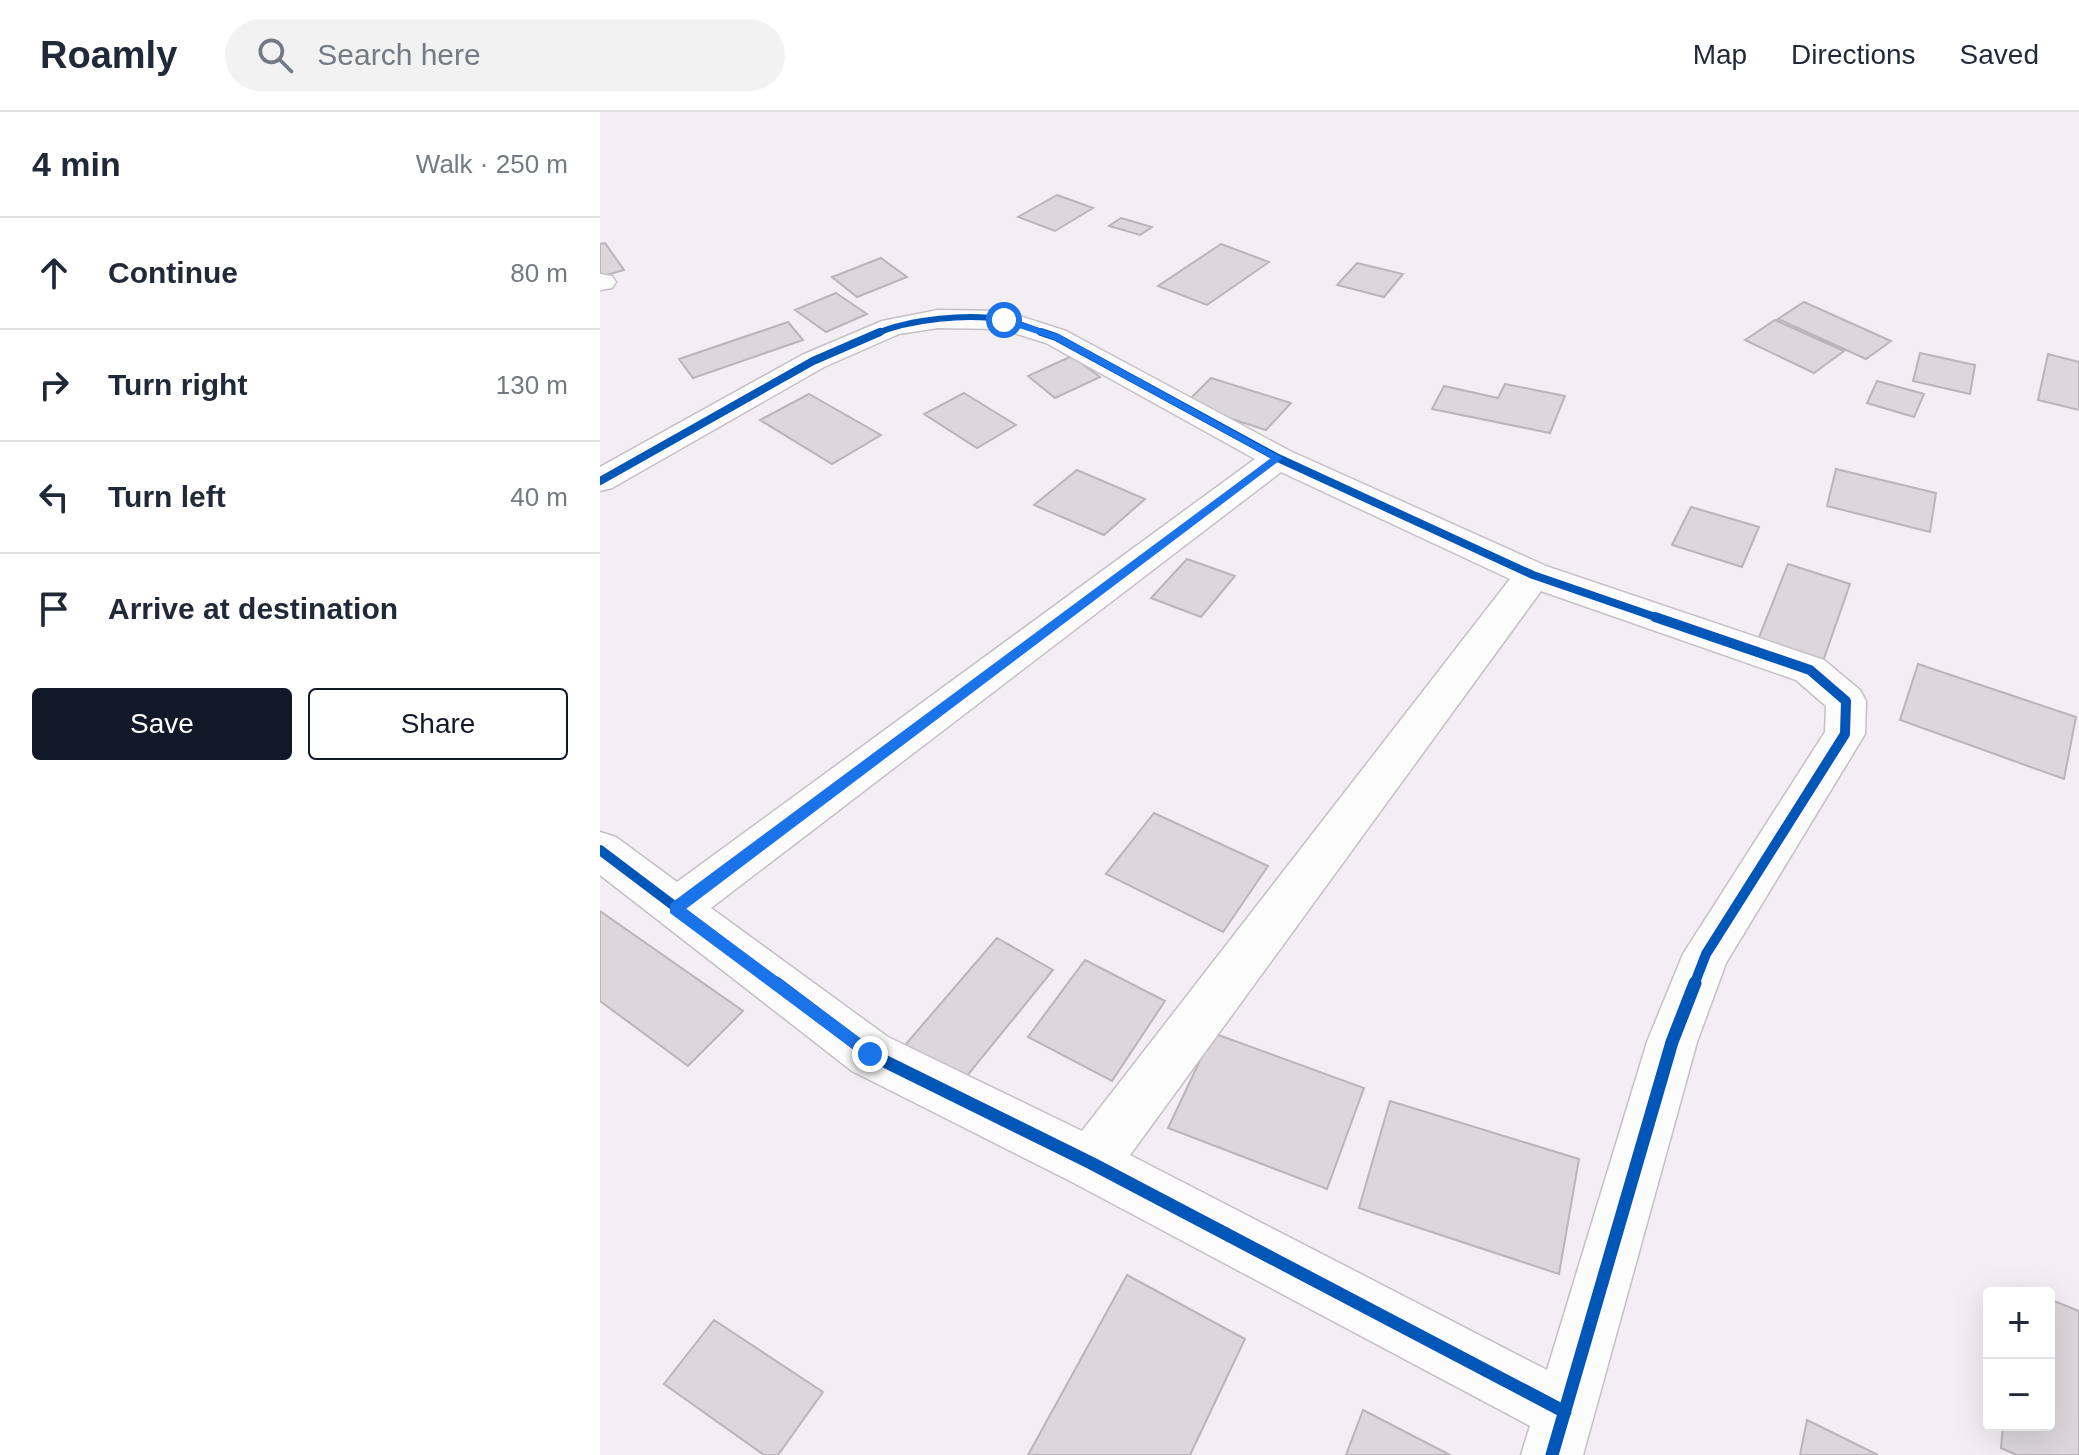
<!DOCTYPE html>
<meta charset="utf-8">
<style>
body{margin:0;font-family:Arial,sans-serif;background:#f2f2f3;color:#1f2937}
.controls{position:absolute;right:24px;bottom:24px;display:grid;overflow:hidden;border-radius:8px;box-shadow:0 8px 32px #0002}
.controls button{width:72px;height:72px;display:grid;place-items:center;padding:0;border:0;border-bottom:2px solid #e0e1e3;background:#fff;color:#1f2937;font:40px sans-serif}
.stop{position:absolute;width:24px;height:24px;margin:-18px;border:6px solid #1a73e8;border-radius:50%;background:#fff}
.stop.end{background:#1a73e8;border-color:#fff;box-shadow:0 2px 8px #0008}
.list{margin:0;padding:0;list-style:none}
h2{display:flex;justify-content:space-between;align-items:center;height:104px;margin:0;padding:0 32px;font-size:34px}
h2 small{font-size:26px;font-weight:400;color:#747a83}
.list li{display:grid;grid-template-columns:52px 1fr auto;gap:24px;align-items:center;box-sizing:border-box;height:112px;padding:0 32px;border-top:2px solid #e0e1e3}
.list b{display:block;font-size:30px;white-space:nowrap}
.list em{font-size:26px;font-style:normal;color:#747a83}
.actions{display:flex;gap:16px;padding:24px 32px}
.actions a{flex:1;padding:18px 0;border:2px solid #111827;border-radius:8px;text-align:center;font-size:28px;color:#111827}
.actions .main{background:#111827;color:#fff}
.icon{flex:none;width:44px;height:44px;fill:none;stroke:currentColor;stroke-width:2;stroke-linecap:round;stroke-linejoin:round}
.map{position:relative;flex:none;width:1479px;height:1343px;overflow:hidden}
header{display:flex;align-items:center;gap:48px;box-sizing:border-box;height:112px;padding:0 40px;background:#fff;border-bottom:2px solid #e0e1e3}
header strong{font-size:38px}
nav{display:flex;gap:44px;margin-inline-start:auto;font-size:28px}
.search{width:560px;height:72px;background:#f2f2f3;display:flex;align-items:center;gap:20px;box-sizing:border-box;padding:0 28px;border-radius:44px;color:#747a83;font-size:30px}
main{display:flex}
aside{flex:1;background:#fff}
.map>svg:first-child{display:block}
.building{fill:#dbd7db;stroke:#b9b5b9;stroke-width:2}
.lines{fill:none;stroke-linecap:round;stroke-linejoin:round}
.minor-casing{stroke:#c5c0c5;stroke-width:3}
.minor{fill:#fdfcfd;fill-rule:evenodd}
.cycleway-far3-casing{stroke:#fffaff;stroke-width:9}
.cycleway-far2-casing{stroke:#fffaff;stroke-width:12}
.cycleway-far1-casing{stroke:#fffaff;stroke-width:15}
.cycleway-casing{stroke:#fffaff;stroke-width:18}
.cycleway-far3{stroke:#0057b8;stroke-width:6}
.cycleway-far2{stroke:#0057b8;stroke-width:8}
.cycleway-far1{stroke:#0057b8;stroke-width:10}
.cycleway{stroke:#0057b8;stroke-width:13}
.route{fill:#1a73e8}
</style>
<header>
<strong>Roamly</strong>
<div class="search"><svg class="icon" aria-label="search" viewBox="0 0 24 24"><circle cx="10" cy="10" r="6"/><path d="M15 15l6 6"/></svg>Search here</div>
<nav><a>Map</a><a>Directions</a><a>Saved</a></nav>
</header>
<main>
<aside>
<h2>4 min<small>Walk · 250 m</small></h2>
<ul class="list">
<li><svg class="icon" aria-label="ahead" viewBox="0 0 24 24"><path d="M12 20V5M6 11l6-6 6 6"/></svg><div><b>Continue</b></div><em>80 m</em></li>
<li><svg class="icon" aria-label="right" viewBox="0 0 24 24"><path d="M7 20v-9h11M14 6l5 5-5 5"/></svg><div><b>Turn right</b></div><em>130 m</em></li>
<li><svg class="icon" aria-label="left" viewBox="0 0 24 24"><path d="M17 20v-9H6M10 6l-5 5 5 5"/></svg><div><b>Turn left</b></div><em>40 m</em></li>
<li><svg class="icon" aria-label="arrive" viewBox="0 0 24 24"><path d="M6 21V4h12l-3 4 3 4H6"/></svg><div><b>Arrive at destination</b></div></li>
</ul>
<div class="actions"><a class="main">Save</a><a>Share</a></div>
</aside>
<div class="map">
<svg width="1479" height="1343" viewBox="0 0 1479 1343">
<rect width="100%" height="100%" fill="#f3eef3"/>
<path class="building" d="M 457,83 L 493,96 L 455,119 L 418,105 Z
M 521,106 L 552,115 L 540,123 L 509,114 Z
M 5,131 L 24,158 L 0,165 L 0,132 Z
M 621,132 L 669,150 L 607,193 L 558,174 Z
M 281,146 L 307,165 L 257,185 L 232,165 Z
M 757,151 L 803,162 L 784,185 L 737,173 Z
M 236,181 L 267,202 L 226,220 L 195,198 Z
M 1204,190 L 1291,229 L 1266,247 L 1178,207 Z
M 1175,208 L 1244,239 L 1214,261 L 1145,228 Z
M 188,210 L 203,228 L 93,266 L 79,247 Z
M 1320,241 L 1375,253 L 1370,282 L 1313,269 Z
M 1448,242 L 1479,250 L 1479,298 L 1438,288 Z
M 472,244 L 500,265 L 455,286 L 428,264 Z
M 611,266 L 691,291 L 666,318 L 585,292 Z
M 1277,269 L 1324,282 L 1314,305 L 1267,291 Z
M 905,272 L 965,284 L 950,321 L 832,297 L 844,274 L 898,286 Z
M 364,281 L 416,313 L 377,336 L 324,302 Z
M 209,282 L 281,323 L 232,352 L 160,308 Z
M 1236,357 L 1336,381 L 1330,420 L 1227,394 Z
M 477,358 L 545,387 L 504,423 L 434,393 Z
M 1091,395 L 1159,415 L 1142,455 L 1072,433 Z
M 587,447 L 635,464 L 601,505 L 551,486 Z
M 1188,452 L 1250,472 L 1221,555 L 1156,533 Z
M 1318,552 L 1476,605 L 1464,667 L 1300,608 Z
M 554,701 L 668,754 L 623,820 L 506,762 Z
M 0,799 L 143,899 L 88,954 L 0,889 Z
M 397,826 L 453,858 L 358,975 L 300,939 Z
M 485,848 L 565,889 L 512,969 L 428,925 Z
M 613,921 L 764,976 L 727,1077 L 568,1016 Z
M 790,989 L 979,1047 L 959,1162 L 759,1096 Z
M 527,1163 L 645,1227 L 590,1343 L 428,1343 Z
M 1449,1187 L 1479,1199 L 1479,1343 L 1417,1343 L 1401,1336 L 1403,1313 L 1449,1313 Z
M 114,1208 L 223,1280 L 178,1343 L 164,1343 L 64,1272 Z
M 763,1298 L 850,1343 L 746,1343 Z
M 1207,1308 L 1278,1343 L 1200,1343 Z"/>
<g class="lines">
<defs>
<path id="minor" d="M 0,162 L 12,164 L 16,170 L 12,176 L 0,178 Z
M 338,198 L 404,199 L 466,219 L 690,339 L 946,454 L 1224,548 L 1260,578 L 1266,589 L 1265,622 L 1126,851 L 1097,930 L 983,1343 L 921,1343 L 930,1314 L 472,1070 L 252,959 L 0,763 L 0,720 L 16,725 L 77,770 L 655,347 L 446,231 L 401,217 L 338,216 L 299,222 L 224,255 L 12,376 L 0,379 L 0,355 L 202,243 L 282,209 ZM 681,360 L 910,467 L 482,1019 L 288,925 L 111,796 ZM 941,479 L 1196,568 L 1226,594 L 1225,620 L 1083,842 L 1047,930 L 947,1258 L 530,1043 Z"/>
</defs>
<use href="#minor" class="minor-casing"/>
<use href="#minor" class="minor"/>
<defs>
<path id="cycleway-far3" d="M 275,222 C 310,207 368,201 406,208 C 420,211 434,218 448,222"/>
<path id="cycleway-far2" d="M 441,220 L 456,225 L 678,346 L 933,463 L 1061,507
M 0,369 L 213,249 L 280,220"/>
<path id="cycleway-far1" d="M 1055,505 L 1210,558 L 1246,589 L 1245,622 L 1106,842 L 1094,873
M 0,738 L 179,873"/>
<path id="cycleway" d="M 176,871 L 270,942 L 491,1051 L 965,1300
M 952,1343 L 1072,930 L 1095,871"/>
</defs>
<use href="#cycleway-far3" class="cycleway-far3-casing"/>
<use href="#cycleway-far2" class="cycleway-far2-casing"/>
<use href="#cycleway-far1" class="cycleway-far1-casing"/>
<use href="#cycleway" class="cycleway-casing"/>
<use href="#cycleway-far3" class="cycleway-far3"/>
<use href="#cycleway-far2" class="cycleway-far2"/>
<use href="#cycleway-far1" class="cycleway-far1"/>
<use href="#cycleway" class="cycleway"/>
</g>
<path class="route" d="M 404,205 L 460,223 L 683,346 L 86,797 L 275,937 L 275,948 L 270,950 L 70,801 L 70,792 L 671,346 L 453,227 L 401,210 Z"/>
</svg>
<div class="controls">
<button>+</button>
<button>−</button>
</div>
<div class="stop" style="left:404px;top:208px"></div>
<div class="stop end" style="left:270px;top:942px"></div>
</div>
</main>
